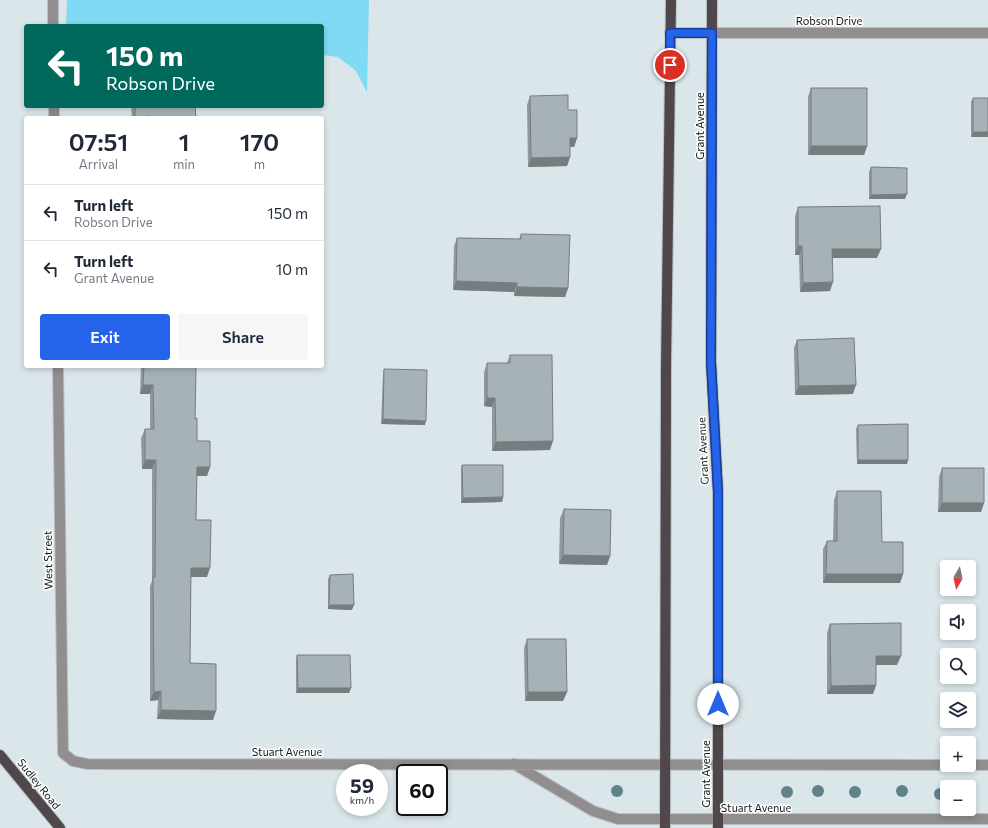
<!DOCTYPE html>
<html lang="en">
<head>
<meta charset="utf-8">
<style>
	body { margin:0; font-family:Commissioner,sans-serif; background:#f6f6f7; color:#1f2937; height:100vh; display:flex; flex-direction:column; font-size:15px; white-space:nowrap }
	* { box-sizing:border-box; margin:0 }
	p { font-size:13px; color:#747a83 }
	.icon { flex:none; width:22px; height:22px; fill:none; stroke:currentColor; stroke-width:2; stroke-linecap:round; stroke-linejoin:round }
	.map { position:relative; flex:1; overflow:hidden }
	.details { position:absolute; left:24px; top:116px; width:300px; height:252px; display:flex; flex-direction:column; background:#fff; border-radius:4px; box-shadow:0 2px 6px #0003 }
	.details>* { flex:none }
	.guide { position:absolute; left:24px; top:24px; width:300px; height:84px; border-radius:4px; box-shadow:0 2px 6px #0003; background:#00695c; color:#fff; overflow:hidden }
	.needle { width:26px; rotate:189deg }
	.tools { position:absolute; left:940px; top:560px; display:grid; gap:8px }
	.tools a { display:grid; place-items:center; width:36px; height:36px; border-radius:4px; background:#fff; box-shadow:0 2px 6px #0003; font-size:20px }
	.speed { position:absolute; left:336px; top:764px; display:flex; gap:8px; font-size:20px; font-weight:700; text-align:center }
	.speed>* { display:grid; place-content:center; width:52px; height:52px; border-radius:50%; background:#fff; box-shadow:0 2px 6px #0003; line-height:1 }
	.speed small { font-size:10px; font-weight:400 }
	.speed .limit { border:2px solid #111; border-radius:6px; background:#fff; color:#111 }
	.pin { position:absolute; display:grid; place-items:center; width:34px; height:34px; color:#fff; margin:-17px; border:2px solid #fff; border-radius:50%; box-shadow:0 1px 4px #0007 }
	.me { position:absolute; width:44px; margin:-22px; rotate:0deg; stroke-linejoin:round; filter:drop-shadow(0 0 3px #0008) }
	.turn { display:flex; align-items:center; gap:14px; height:84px; padding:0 16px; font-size:18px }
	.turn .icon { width:52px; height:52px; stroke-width:2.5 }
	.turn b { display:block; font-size:28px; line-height:34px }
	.eta { display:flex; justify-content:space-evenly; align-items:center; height:68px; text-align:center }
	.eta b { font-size:24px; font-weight:600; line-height:28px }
	.primary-button { display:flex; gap:8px; margin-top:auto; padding:8px 16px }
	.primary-button a { flex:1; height:46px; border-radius:4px; background:#2563eb; color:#fff; font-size:16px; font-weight:600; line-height:46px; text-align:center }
	.primary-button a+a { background:#f6f6f7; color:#1f2937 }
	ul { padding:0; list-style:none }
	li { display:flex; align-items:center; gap:12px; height:56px; padding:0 16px; border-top:1px solid #e0e1e3 }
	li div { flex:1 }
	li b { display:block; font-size:15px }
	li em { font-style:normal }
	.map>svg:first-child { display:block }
	.green { fill:#7fdbf4 }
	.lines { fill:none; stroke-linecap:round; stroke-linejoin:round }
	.minor-casing { stroke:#b6c1c4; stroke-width:12 }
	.primary-casing { stroke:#b6c1c4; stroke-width:12 }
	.minor { stroke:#928d8f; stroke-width:10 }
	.primary { stroke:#50474b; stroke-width:10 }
	.tree { fill:#62828a }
	.wall { fill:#8f999d }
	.shaded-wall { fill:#747d7f }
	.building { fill:#a6b2b6; stroke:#747d7f }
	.route-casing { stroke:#184099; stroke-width:10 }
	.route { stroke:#2563eb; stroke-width:7 }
	.labels { text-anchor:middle; stroke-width:3; stroke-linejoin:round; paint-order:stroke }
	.street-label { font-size:11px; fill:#131718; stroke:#fff }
</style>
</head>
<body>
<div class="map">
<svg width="988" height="828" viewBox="0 0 988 828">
	<rect width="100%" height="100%" fill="#dae6ea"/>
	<path class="green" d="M 67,0 L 369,0 L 367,92 L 356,71 L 338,57 L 322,55 L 322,26 L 66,26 Z"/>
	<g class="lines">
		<g class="minor-casing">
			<path id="minor" d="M 53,0 L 53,26
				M 670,33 L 988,33
				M 54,106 L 54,118
				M 58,366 L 63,753 L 73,761 L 87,764 L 988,765
				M 514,764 L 593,811 L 618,819 L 988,819"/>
		</g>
		<g class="primary-casing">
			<path id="primary" d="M 712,0 L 711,362 L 718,492 L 718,828
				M 0,755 L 60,828
				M 665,828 L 666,366 L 671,0"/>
		</g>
		<use href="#minor" class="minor"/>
		<use href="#primary" class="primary"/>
	</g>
	<g class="tree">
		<circle cx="617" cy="791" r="6"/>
		<circle cx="818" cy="791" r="6"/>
		<circle cx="902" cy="791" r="6"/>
		<circle cx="787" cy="792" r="6"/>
		<circle cx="855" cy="792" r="6"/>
		<circle cx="940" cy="794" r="6"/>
	</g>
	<path class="wall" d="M 811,88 L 867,146 L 864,155 L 808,155 L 808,97 Z
		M 530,96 L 568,110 L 577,138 L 574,147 L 570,147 L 570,157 L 567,166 L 528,167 L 527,105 Z
		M 973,98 L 988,98 L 971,137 L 971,102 Z
		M 131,106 L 195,106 L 196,118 L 132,118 Z
		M 871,167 L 905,199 L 869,199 L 869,172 Z
		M 798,207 L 877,258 L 833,258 L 830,291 L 800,292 L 799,255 L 795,255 L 795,216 Z
		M 521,234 L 568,288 L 565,297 L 514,296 L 514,292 L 453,290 L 454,246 L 457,238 L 519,239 Z
		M 797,340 L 853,394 L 795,395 L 794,348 Z
		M 510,355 L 550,450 L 492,451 L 492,407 L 484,406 L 484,372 L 487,363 L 507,363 Z
		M 141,366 L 196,366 L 195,419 L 197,441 L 210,467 L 207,476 L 196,476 L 196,520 L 207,577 L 191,577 L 190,663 L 213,720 L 157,719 L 158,700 L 150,701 L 150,586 L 152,581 L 152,469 L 142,469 L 141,438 L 145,429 L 150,429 L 150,394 L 140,394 Z
		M 384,369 L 425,425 L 381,424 L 383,374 Z
		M 858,425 L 907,464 L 857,464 L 856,429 Z
		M 462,465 L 503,497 L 502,502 L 461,503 L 461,469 Z
		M 942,468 L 984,503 L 981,512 L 938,512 L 939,477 Z
		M 837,491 L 882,542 L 903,574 L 900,583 L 823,583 L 823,549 L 827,541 L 833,541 L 834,500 Z
		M 564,509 L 610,556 L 607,565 L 559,564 L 560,518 Z
		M 330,575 L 352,610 L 328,609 L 328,579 Z
		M 830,624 L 897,665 L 876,665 L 876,685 L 873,694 L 827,694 L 827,633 Z
		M 527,639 L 567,692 L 563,701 L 525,701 L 524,648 Z
		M 297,655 L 351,688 L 349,693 L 296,693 L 296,660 Z"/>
	<path class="shaded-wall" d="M 149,116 L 148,118 L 135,118 L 135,117 Z
		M 973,132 L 988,132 L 988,137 L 971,137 Z
		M 570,138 L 577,138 L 574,147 L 566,147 Z
		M 811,146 L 867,146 L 864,155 L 808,155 Z
		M 570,157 L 567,166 L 528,167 L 531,158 Z
		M 907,194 L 905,199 L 869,199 L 871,195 Z
		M 798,246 L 802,246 L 799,255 L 795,255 Z
		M 832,249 L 881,249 L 877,258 L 829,258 Z
		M 456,281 L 517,283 L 514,292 L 453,290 Z
		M 833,282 L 830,291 L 800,292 L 803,283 Z
		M 517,287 L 568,288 L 565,297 L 514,296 Z
		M 143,385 L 153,385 L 150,394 L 140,394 Z
		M 856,385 L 853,394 L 795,395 L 799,386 Z
		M 487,398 L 495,398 L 492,407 L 484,406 Z
		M 383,419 L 426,421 L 425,425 L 381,424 Z
		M 553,441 L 550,450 L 492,451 L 496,442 Z
		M 145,460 L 156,460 L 152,469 L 142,469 Z
		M 858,460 L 908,460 L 907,464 L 857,464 Z
		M 197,467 L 210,467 L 207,476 L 193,476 Z
		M 503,497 L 502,502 L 461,503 L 463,498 Z
		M 942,503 L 984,503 L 981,512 L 938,512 Z
		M 563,555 L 610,556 L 607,565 L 559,564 Z
		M 191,568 L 210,568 L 207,577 L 188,577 Z
		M 826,574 L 903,574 L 900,583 L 823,583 Z
		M 329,605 L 354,605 L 352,610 L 328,609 Z
		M 876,656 L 901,656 L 897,665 L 873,665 Z
		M 876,685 L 873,694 L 827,694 L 831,686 Z
		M 298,688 L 351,688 L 349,693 L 296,693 Z
		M 161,691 L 158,700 L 150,701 L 154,692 Z
		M 528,692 L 567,692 L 563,701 L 525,701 Z
		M 161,710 L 216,711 L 213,720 L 157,719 Z"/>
	<path class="building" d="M 811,88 L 867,88 L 867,146 L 811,146 Z
		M 568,95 L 568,110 L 577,110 L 577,138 L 570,138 L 570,157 L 531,158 L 530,96 Z
		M 973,98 L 988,98 L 988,132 L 973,132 Z
		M 135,106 L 195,106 L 196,118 L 149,118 L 149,116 L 135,117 Z
		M 871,167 L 907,168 L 907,194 L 871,195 Z
		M 880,206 L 881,249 L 832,249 L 833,282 L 803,283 L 802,246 L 798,246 L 798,207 Z
		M 521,234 L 570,235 L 568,288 L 517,287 L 517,283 L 456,281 L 457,238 L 521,239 Z
		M 854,338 L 856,385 L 799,386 L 797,340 Z
		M 510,355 L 552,355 L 553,441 L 496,442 L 495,398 L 487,398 L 487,363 L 510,363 Z
		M 144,366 L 196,366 L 195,419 L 197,418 L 197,441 L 210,441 L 210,467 L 197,467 L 196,520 L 211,520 L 210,568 L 191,568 L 190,663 L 216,664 L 216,711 L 161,710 L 161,691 L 154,692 L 153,577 L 155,577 L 156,460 L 145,460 L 145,429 L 154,429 L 153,385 L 143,385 Z
		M 384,369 L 427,370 L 426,421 L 383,419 Z
		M 908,424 L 908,460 L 858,460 L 858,425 Z
		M 462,465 L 503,465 L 503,497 L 463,498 Z
		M 942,468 L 984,468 L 984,503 L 942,503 Z
		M 837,491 L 881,491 L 882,542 L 903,542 L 903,574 L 826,574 L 827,541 L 837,541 Z
		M 564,509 L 611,510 L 610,556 L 563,555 Z
		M 353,574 L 354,605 L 329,605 L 330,575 Z
		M 901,623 L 901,656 L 876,656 L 876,685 L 831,686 L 830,624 Z
		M 527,639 L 566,639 L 567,692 L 528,692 Z
		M 297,655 L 350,655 L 351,688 L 298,688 Z"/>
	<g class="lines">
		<g class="route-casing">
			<path id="route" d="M 670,65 L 670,33 L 712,33 L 711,362 L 718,492 L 718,704"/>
		</g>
		<use href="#route" class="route"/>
	</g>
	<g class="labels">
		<g class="street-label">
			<text x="829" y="25">Robson Drive</text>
			<text transform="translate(700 126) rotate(-90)" y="4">Grant Avenue</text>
			<text transform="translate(703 451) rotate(-93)" y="4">Grant Avenue</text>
			<text transform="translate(48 560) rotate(-91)" y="4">West Street</text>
			<text x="287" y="756">Stuart Avenue</text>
			<text transform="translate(706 774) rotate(-90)" y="4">Grant Avenue</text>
			<text transform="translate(39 784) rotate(51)" y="4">Sudley Road</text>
			<text x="756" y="812">Stuart Avenue</text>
		</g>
	</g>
</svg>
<div class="tools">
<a><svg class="needle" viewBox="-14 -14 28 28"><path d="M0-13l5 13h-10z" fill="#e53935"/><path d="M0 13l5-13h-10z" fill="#747a83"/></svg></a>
<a><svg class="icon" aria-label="sound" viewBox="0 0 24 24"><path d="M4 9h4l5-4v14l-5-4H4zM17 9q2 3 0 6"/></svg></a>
<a><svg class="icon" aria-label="search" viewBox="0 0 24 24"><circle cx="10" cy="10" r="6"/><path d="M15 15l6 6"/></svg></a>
<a><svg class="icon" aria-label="layers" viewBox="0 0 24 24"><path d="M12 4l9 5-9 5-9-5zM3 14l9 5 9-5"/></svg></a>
<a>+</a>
<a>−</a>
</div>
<div class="speed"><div>59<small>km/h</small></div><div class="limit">60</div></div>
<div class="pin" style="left:670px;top:65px;background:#d93025"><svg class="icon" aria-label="arrive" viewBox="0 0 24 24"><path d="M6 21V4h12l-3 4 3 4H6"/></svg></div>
<svg class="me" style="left:718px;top:704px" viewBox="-20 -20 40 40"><circle r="19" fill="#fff"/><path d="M0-13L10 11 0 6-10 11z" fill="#2563eb"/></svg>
<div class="guide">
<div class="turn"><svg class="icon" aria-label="left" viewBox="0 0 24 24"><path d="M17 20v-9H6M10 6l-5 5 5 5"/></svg><div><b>150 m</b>Robson Drive</div></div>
</div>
<section class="details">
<div class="eta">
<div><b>07:51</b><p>Arrival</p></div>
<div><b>1</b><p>min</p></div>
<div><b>170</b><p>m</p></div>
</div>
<ul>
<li><svg class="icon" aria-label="left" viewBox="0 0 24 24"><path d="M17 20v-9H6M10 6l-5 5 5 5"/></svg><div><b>Turn left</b><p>Robson Drive</p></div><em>150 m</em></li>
<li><svg class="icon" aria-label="left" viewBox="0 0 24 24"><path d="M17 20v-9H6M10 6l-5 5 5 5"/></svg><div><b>Turn left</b><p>Grant Avenue</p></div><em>10 m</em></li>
</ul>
<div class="primary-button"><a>Exit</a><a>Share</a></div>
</section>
</div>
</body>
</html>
